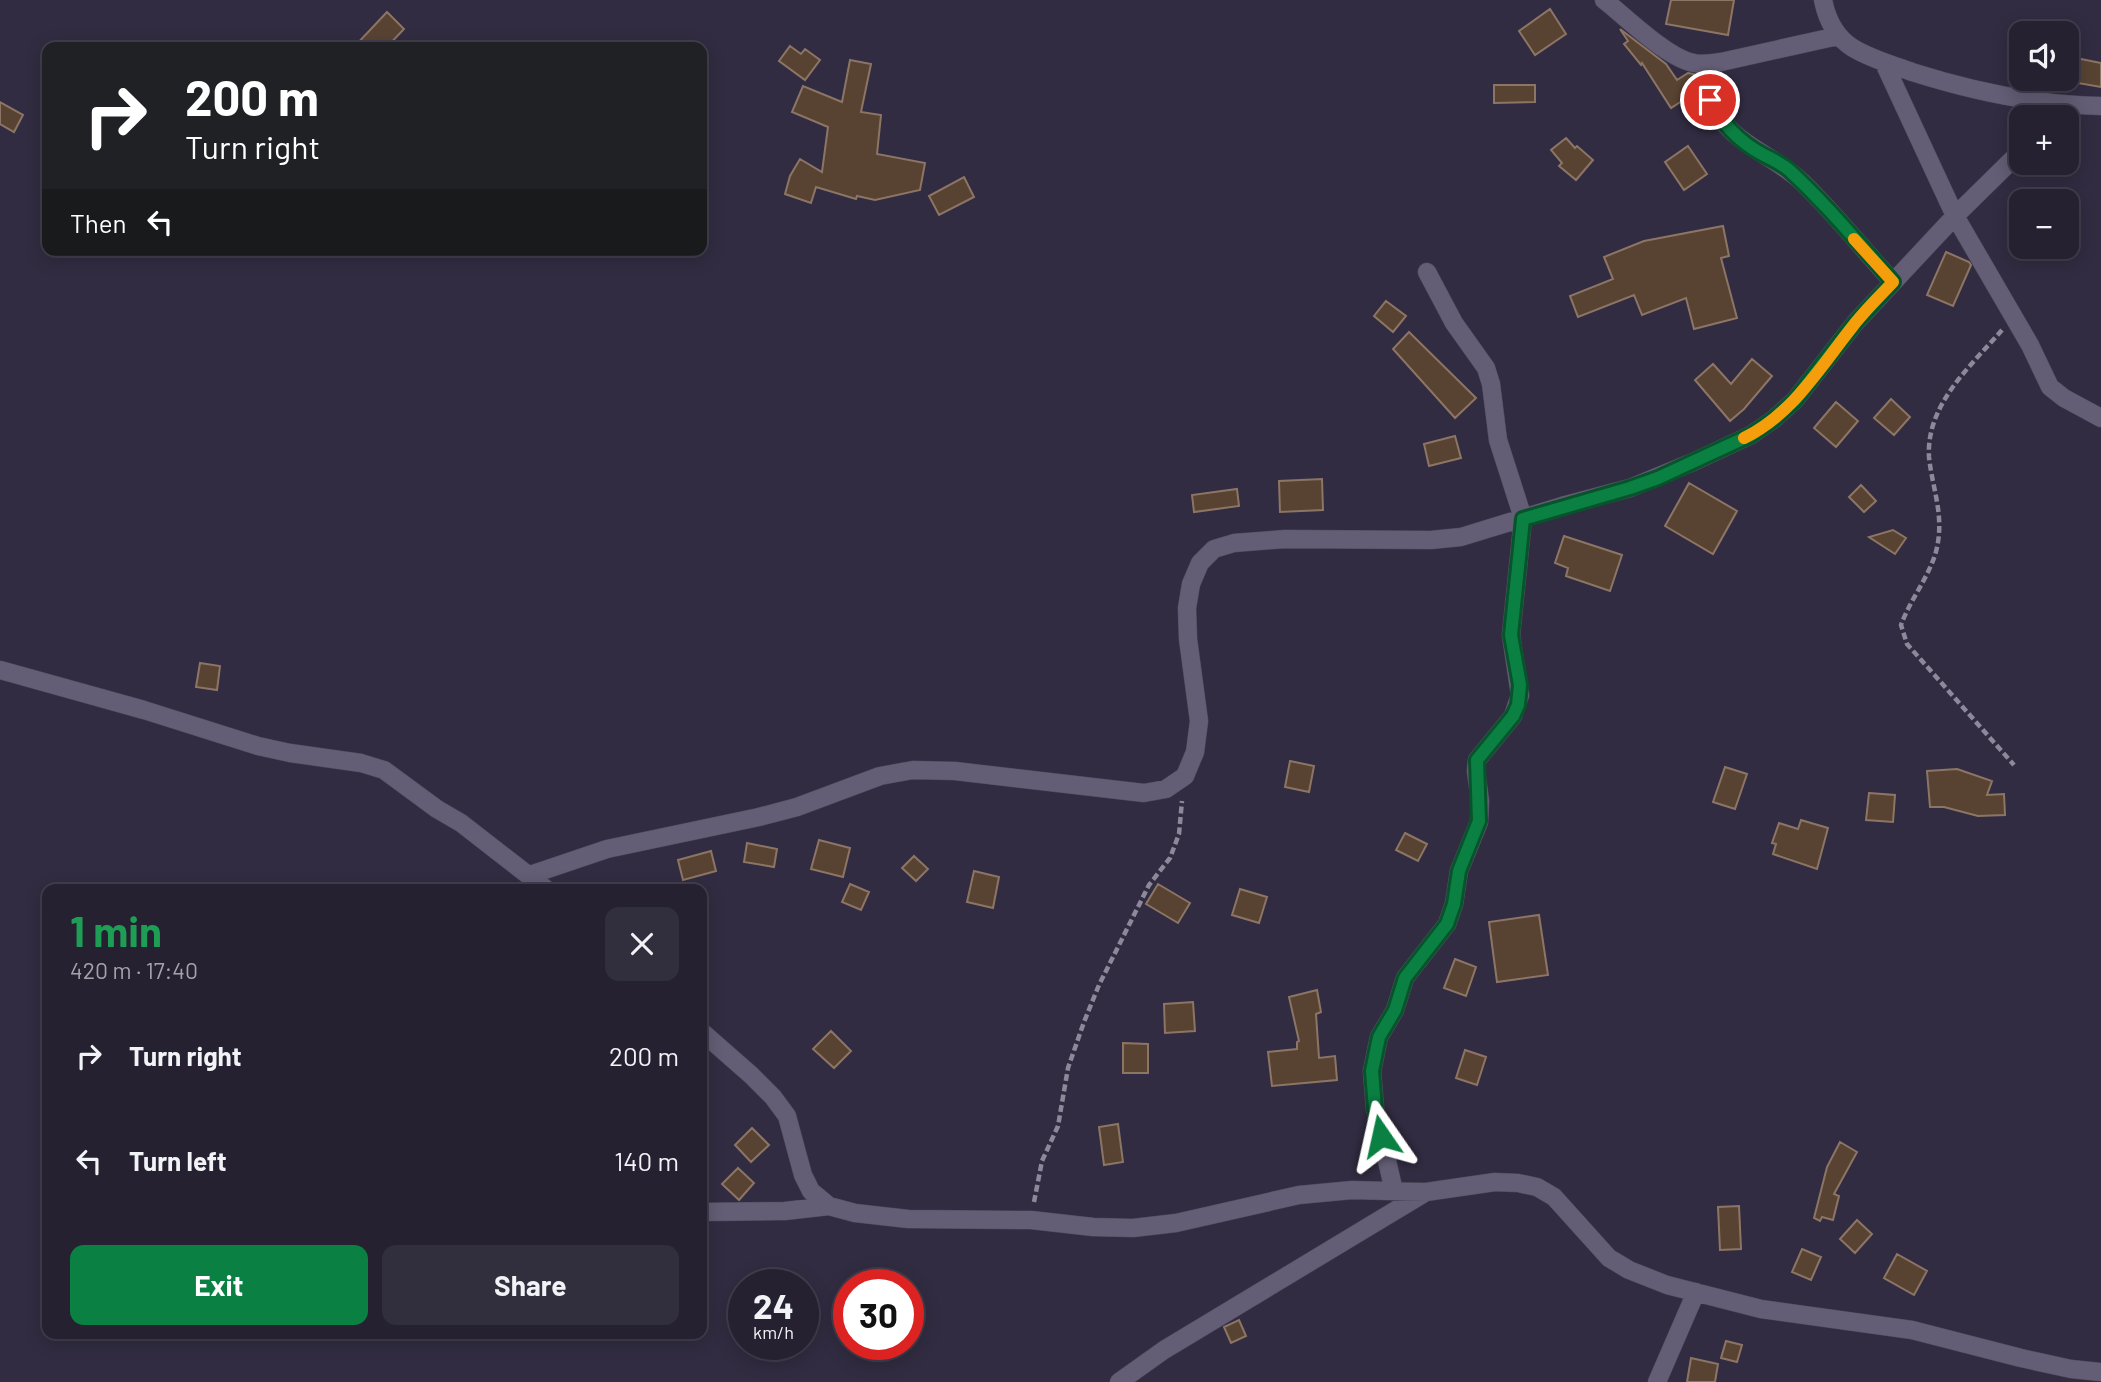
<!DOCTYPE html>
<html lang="en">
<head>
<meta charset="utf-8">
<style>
	body { margin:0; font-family:Barlow,sans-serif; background:#312e3d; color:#f1f3f6; height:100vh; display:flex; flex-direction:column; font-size:26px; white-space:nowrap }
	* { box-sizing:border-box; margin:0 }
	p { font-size:23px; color:#a3a3ab }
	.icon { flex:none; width:38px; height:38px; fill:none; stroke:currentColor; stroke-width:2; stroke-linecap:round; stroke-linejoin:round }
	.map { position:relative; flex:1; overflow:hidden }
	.side { position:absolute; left:42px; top:884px; width:665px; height:455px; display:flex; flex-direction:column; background:#252131; border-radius:14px; box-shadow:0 4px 18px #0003,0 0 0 2px #423e4d }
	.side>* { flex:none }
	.banner { position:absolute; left:42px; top:42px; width:665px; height:214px; border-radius:14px; box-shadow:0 4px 18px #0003,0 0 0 2px #423e4d; background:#202124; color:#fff; overflow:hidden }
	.fabs { position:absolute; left:2009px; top:21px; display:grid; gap:14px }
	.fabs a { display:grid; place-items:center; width:70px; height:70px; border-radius:14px; background:#252131; box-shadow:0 4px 18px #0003,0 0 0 2px #423e4d; font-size:35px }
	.speed { position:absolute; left:728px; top:1269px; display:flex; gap:14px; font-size:35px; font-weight:700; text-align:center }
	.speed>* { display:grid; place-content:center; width:91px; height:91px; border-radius:50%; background:#252131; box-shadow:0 4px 18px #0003,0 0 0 2px #423e4d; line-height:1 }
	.speed small { font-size:18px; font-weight:400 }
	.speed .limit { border:10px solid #d22; background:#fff; color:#111 }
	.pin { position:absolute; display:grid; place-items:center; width:60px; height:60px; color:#fff; margin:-30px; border:4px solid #fff; border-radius:50%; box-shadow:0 2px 7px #0007 }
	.me { position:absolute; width:77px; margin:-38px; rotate:349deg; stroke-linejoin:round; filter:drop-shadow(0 0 5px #0008) }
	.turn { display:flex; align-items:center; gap:24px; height:147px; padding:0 28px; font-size:32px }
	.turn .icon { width:91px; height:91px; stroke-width:2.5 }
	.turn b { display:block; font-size:49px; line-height:60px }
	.then { display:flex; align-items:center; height:66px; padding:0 28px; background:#0003; gap:14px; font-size:26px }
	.round { display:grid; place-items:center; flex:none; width:74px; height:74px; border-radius:14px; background:#312e3d }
	.headline { display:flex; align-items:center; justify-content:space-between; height:119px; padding:0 28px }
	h1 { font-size:42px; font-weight:700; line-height:52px; color:#1e9e55 }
	.primary-button { display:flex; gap:14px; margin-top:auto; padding:14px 28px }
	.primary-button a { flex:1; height:80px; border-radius:14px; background:#0b8043; color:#fff; font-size:28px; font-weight:700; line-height:80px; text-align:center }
	.primary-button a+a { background:#312e3d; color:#f1f3f6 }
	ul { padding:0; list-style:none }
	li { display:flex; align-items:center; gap:21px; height:105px; padding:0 28px }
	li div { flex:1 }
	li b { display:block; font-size:26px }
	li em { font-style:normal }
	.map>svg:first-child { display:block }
	.building { fill:#584333; stroke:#8c7565; stroke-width:2 }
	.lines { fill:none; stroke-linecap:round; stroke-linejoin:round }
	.minor-casing { stroke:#4d495a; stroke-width:19 }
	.path { stroke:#8d899b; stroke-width:4.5; stroke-dasharray:7 3.5; stroke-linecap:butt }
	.minor { stroke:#635d75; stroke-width:18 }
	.route-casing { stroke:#07532c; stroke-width:18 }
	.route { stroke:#0b8043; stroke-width:12 }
	.slow { stroke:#f59e0b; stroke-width:12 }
</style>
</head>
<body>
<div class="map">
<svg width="2101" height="1382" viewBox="0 0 2101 1382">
	<rect width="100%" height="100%" fill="#312c41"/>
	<path class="building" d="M 1671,0 L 1734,0 L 1728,35 L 1666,24 Z
		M 1550,9 L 1566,34 L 1535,55 L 1519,31 Z
		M 387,12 L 404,29 L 387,47 L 354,47 Z
		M 1620,29 L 1666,64 L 1677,80 L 1688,73 L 1694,74 L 1697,91 L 1671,108 L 1642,63 L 1641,65 L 1624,44 L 1628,41 Z
		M 790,46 L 801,54 L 805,49 L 820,60 L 805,80 L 779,61 Z
		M 2076,58 L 2101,63 L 2101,87 L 2072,82 Z
		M 850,60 L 871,64 L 861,112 L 881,115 L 877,154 L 925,163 L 920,190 L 875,200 L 857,196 L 856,199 L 816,187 L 811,203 L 785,194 L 790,176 L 800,159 L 822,172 L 828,127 L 792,112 L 803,86 L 842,102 Z
		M 1494,85 L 1535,85 L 1535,102 L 1494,103 Z
		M 0,102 L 23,115 L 14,132 L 0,124 Z
		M 1566,138 L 1575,148 L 1577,146 L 1593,160 L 1576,180 L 1559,166 L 1562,163 L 1551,150 Z
		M 1688,146 L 1707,174 L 1684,190 L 1665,162 Z
		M 964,177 L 974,197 L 939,215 L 929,196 Z
		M 1723,226 L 1729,256 L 1721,258 L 1737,318 L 1694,329 L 1686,298 L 1642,315 L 1634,295 L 1578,317 L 1570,296 L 1613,279 L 1604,257 L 1644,241 Z
		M 1946,252 L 1969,262 L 1971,265 L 1953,306 L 1927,295 Z
		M 1386,301 L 1406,316 L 1393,332 L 1374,316 Z
		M 1409,332 L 1476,398 L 1455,418 L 1393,349 Z
		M 1752,359 L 1772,376 L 1744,409 L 1730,421 L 1695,380 L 1713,364 L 1731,384 Z
		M 1891,399 L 1910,417 L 1894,435 L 1874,418 Z
		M 1836,402 L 1858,421 L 1836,447 L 1814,428 Z
		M 1455,436 L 1461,458 L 1429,466 L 1424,444 Z
		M 1322,479 L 1323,510 L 1280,512 L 1279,481 Z
		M 1689,483 L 1737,511 L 1713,554 L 1665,526 Z
		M 1861,485 L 1876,501 L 1864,512 L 1849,497 Z
		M 1237,489 L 1239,506 L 1194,512 L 1192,495 Z
		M 1893,530 L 1906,538 L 1895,554 L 1869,537 Z
		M 1564,536 L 1622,555 L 1610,591 L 1566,576 L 1568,568 L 1555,563 Z
		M 200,663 L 220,666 L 217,690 L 196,687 Z
		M 1290,761 L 1314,766 L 1309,792 L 1285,787 Z
		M 1725,767 L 1747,774 L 1735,809 L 1713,802 Z
		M 1957,769 L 1992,781 L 1987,795 L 2004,794 L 2005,815 L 1978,816 L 1944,807 L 1930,807 L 1927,771 Z
		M 1869,793 L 1895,795 L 1893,822 L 1866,820 Z
		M 1801,820 L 1828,828 L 1817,869 L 1773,854 L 1776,844 L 1772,843 L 1779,823 L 1798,829 Z
		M 1405,833 L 1427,844 L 1418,861 L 1396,850 Z
		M 819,840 L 850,848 L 843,877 L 811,869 Z
		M 747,843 L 777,849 L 774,867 L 744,862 Z
		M 711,851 L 716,871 L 683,880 L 678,860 Z
		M 914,856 L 928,869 L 916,881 L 902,868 Z
		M 974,871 L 999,877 L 993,908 L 967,902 Z
		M 850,884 L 869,892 L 861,910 L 842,902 Z
		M 1158,884 L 1190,903 L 1178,923 L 1146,904 Z
		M 1240,889 L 1267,897 L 1259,923 L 1232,915 Z
		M 1539,915 L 1548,975 L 1497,982 L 1489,922 Z
		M 1455,959 L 1476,967 L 1466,996 L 1444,988 Z
		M 1317,990 L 1321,1012 L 1316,1014 L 1319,1058 L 1335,1056 L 1337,1080 L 1272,1086 L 1268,1052 L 1297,1049 L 1297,1042 L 1299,1041 L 1289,997 Z
		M 1193,1002 L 1195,1031 L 1165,1033 L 1164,1004 Z
		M 831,1031 L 851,1051 L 834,1068 L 813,1049 Z
		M 1123,1043 L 1148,1044 L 1148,1073 L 1123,1073 Z
		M 1465,1050 L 1486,1057 L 1477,1085 L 1456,1078 Z
		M 1118,1124 L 1123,1162 L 1104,1165 L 1099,1127 Z
		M 752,1128 L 769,1145 L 751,1162 L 735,1145 Z
		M 1840,1142 L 1857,1152 L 1834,1194 L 1839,1196 L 1833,1220 L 1822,1217 L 1820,1221 L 1814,1218 L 1827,1167 Z
		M 738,1168 L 754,1183 L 739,1200 L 722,1184 Z
		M 1739,1206 L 1741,1249 L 1720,1250 L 1718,1207 Z
		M 1857,1220 L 1872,1234 L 1855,1253 L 1840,1239 Z
		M 1802,1249 L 1821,1257 L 1811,1280 L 1792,1272 Z
		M 1897,1254 L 1927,1271 L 1914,1295 L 1884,1278 Z
		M 1239,1320 L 1246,1336 L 1231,1343 L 1224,1327 Z
		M 1726,1341 L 1742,1345 L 1737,1362 L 1721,1358 Z
		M 1691,1358 L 1718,1364 L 1715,1382 L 1687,1382 Z"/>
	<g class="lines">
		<g class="minor-casing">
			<path id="minor" d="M 1604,0 C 1626,17 1668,59 1694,63 C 1703,65 1712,63 1721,62 L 1838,36
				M 1823,0 C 1827,20 1835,37 1853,48 C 1871,59 1893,65 1912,72 C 1972,91 2038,105 2101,106
				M 1884,63 L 1955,216 L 2030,345 L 2050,387 L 2064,398 L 2101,418
				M 1703,64 C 1706,76 1707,90 1711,101 C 1727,143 1772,153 1802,182 C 1834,213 1863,249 1893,282
				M 0,670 L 144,710 L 258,746 L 290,753 L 361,763 L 384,770 L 437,809 L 461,823 L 546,889
				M 530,875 L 607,849 L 759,817 L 797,807 L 880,776 L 913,770 L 955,771 L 1144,793 L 1166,789 L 1185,776 L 1195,752 L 1199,721 L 1188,639 L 1187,608 L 1191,584 L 1200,563 L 1214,549 L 1234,543 L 1285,539 L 1431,540 L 1461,537 L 1562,506 L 1630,488 L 1693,462 L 1751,435 L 1774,419 L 1795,400 L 1855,323 L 1955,216 L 2021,151
				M 702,1032 L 751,1075 L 773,1097 L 787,1116 L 803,1175 L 811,1191 L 829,1206 L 855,1213 L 908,1219 L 1031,1220 L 1093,1227 L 1133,1228 L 1176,1223 L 1299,1195 L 1352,1190 L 1426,1192 L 1495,1182 L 1518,1183 L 1537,1187 L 1554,1197 L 1609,1258 L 1629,1270 L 1667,1285 L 1761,1309 L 1912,1330 L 2021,1358 L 2071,1369 L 2101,1372
				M 1394,1191 L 1375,1109 L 1372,1071 L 1379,1037 L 1395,1010 L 1405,978 L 1447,924 L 1454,904 L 1459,871 L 1479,822 L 1480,801 L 1476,771 L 1477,760 L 1513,716 L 1520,695 L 1511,635 L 1523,518 L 1498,440 L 1491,384 L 1486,368 L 1454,323 L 1427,272
				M 702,1212 L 785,1211 L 829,1206
				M 1119,1382 L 1164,1350 L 1426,1192
				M 1657,1382 L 1696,1292"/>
		</g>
		<path class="path" d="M 2002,330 C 1971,366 1926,404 1929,457 C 1932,486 1943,512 1938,542 C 1934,571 1911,597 1901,625 L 1907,644 L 2014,765
			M 1034,1202 L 1042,1161 L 1058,1126 L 1068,1068 L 1084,1022 L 1099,985 L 1149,885 L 1170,858 L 1179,834 L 1182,801"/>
		<use href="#minor" class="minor"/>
	</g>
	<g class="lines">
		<g class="route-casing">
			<path id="route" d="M 1381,1136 L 1375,1109 L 1372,1071 L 1379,1037 L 1395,1010 L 1405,978 L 1447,924 L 1454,904 L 1459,871 L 1479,821 L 1477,760 L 1513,716 L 1518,705 L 1520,685 L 1511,635 L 1523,519 L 1630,488 L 1658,478 L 1751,435 L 1774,419 L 1795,400 L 1855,323 L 1893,282 C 1859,244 1827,205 1789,170 C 1781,163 1771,159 1762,154 C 1738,141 1722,124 1710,100"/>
		</g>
		<use href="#route" class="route"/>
		<path class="slow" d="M 1744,438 C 1792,415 1821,366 1853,326 C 1865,310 1880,296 1893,282 L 1854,239"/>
	</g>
</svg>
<div class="fabs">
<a><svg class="icon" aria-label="sound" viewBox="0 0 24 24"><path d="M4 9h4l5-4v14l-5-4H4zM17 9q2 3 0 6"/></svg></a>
<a>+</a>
<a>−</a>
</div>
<div class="speed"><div>24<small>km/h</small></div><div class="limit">30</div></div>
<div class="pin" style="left:1710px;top:100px;background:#d93025"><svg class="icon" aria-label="arrive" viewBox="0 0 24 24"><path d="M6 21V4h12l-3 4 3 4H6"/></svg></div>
<svg class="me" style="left:1381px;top:1136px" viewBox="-20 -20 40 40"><path d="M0-17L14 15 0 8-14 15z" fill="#0b8043" stroke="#fff" stroke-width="4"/></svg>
<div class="banner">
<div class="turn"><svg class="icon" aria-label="right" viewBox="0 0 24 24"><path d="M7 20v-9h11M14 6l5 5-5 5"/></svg><div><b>200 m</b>Turn right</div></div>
<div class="then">Then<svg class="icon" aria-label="left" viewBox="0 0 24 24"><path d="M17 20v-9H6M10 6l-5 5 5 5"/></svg></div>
</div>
<section class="side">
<div class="headline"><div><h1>1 min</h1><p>420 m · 17:40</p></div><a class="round"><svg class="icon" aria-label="close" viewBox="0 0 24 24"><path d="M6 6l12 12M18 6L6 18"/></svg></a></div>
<ul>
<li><svg class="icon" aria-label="right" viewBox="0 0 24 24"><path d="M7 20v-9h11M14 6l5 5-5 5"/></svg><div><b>Turn right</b></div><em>200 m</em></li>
<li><svg class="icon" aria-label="left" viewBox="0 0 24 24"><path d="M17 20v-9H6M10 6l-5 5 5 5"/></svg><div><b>Turn left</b></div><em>140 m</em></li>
</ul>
<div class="primary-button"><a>Exit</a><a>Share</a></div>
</section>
</div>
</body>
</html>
